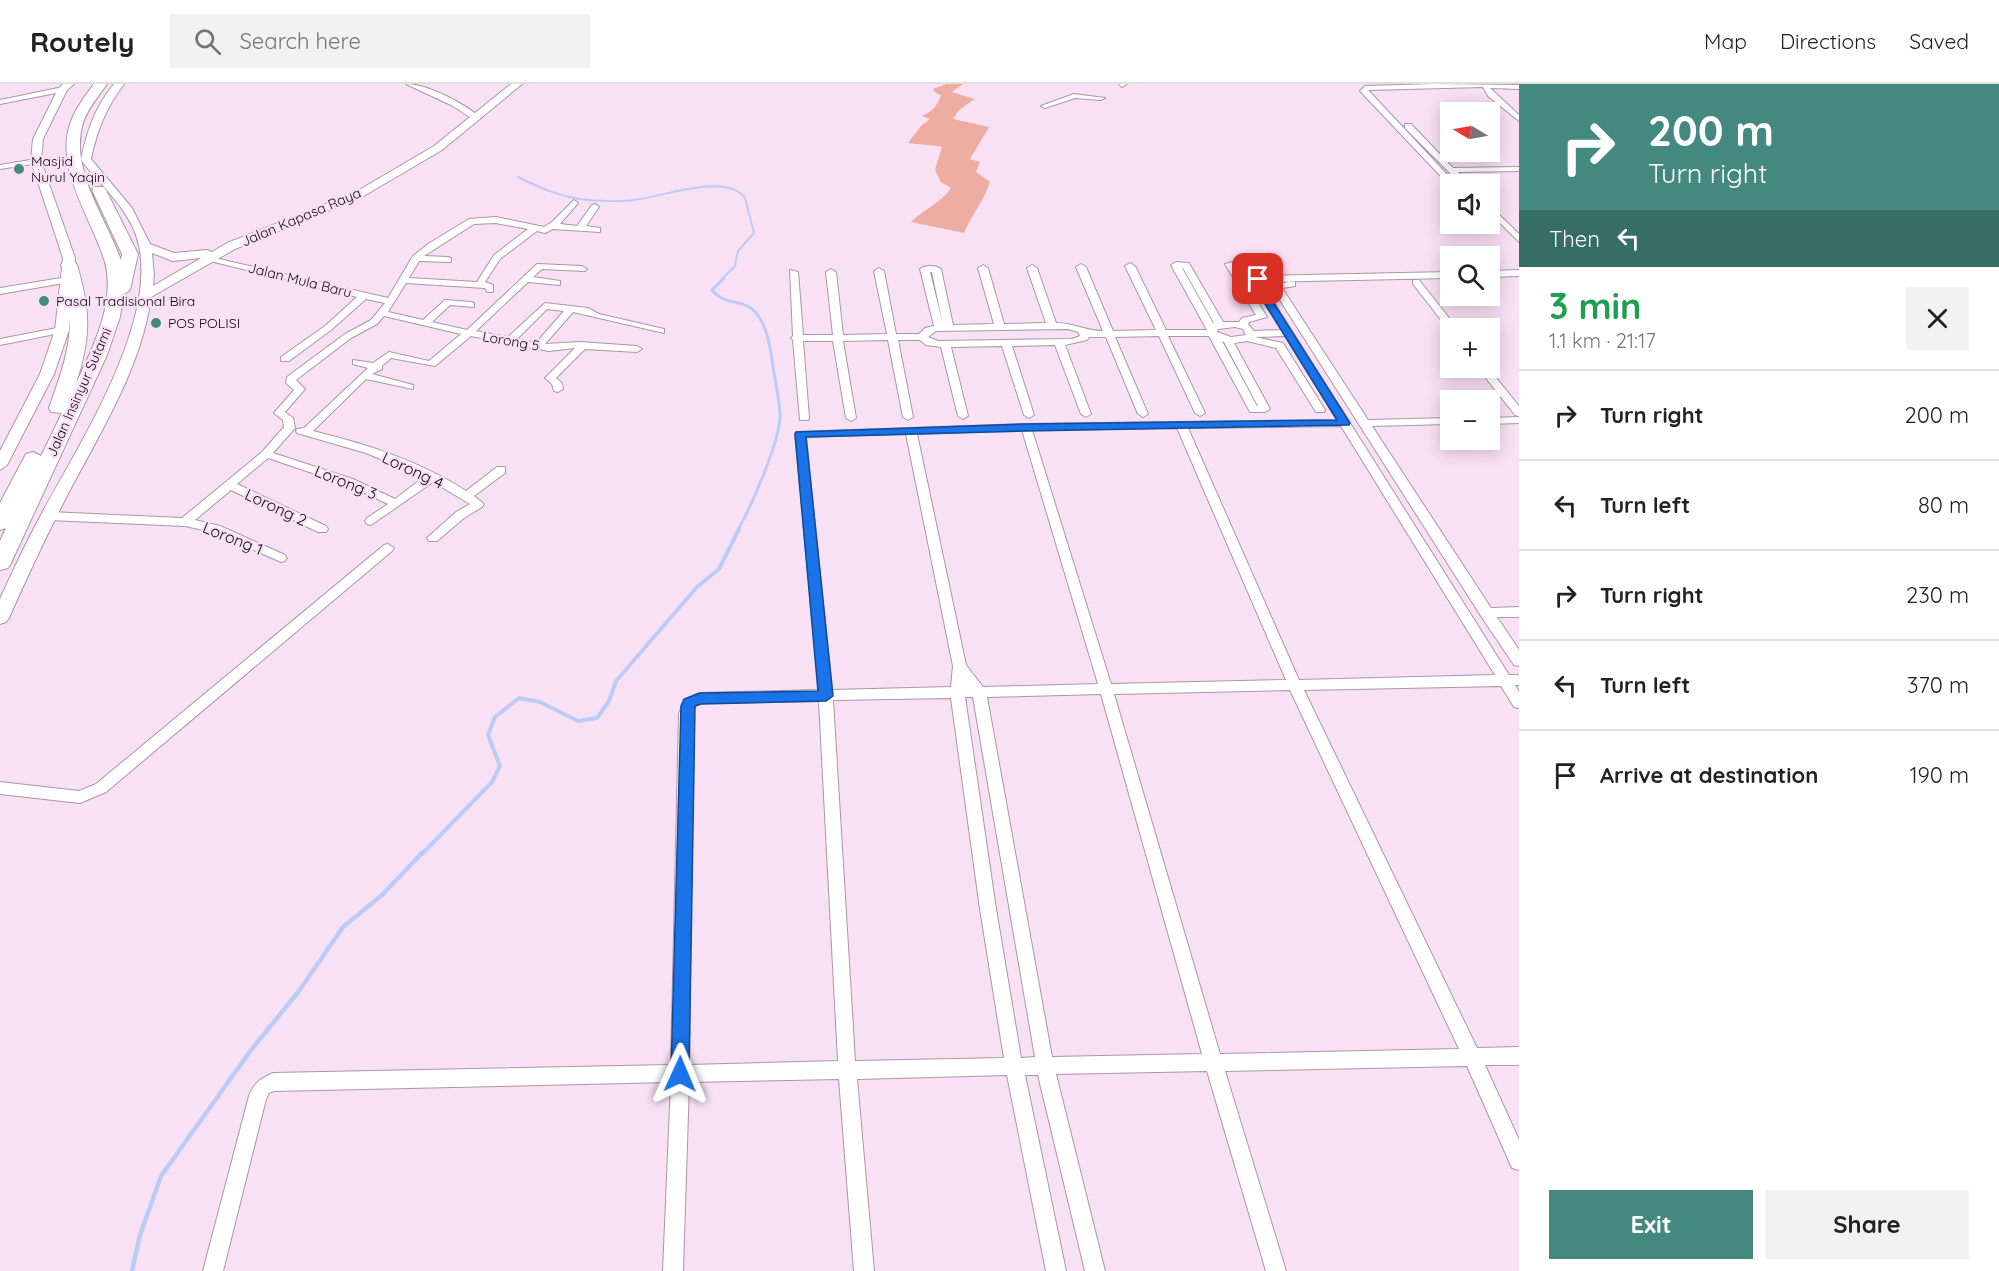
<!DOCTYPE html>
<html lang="en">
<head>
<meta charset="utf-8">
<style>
	body { margin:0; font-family:Quicksand,sans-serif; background:#f2f2f2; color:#222; height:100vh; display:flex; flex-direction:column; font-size:22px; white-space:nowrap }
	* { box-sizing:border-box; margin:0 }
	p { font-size:20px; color:#767676 }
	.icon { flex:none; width:33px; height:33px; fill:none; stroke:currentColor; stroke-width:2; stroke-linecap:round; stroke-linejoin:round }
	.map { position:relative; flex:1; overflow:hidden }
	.drawer { display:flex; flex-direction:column; background:#fff; width:480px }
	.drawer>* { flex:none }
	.banner { background:#44897f; color:#fff; overflow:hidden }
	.needle { width:39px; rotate:280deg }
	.fabs { position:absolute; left:1440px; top:18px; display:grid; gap:12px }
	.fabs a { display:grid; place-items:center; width:60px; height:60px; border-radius:0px; background:#fff; box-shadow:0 3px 15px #0003; font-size:30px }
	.pin { position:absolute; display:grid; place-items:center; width:51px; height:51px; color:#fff; margin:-26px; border-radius:12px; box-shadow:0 3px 9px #0006 }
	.me { position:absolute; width:66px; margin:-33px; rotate:1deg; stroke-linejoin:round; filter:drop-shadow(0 0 4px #0008) }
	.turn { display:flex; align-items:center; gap:21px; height:126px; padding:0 30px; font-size:27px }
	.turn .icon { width:78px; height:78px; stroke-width:2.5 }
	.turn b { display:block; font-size:42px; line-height:51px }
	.then { display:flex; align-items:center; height:57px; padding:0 30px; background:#0003; gap:12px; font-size:22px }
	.round { display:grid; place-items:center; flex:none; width:63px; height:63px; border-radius:0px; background:#f2f2f2 }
	.headline { display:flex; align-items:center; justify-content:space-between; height:102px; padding:0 30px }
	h1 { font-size:36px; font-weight:700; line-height:45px; color:#1e9e55 }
	.primary-button { display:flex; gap:12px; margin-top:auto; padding:12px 30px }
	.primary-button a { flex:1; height:69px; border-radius:0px; background:#44897f; color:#fff; font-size:24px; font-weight:700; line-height:69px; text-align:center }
	.primary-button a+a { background:#f2f2f2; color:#222 }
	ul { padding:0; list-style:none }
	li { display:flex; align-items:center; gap:18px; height:90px; padding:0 30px; border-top:2px solid #e0e0e0 }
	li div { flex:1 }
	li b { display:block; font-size:22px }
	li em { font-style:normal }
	header { display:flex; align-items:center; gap:36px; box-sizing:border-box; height:84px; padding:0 30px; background:#fff; border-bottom:2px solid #e0e0e0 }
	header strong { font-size:28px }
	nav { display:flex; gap:33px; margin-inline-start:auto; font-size:21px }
	.search { width:420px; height:54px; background:#f2f2f2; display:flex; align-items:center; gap:15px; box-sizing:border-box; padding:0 21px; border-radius:0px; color:#767676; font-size:22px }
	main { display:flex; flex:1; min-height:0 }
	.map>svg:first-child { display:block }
	.green { fill:#eeada1 }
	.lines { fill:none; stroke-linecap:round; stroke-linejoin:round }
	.stream-far3 { stroke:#bdcbf9; stroke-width:2 }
	.stream-far2 { stroke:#bdcbf9; stroke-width:3 }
	.stream-far1 { stroke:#bdcbf9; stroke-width:4 }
	.stream { stroke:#bdcbf9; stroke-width:4.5 }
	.street-casing { stroke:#ac95a9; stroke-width:2 }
	.secondary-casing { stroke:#ac95a9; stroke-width:2 }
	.highway-casing { stroke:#ac95a9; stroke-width:2 }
	.street { fill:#fff; fill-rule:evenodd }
	.secondary { fill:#fff; fill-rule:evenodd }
	.highway { fill:#fff; fill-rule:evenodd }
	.route { fill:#1a73e8; stroke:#114b97; stroke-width:1.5 }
	.poi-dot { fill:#44897f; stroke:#f9e1f5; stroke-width:2 }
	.labels { text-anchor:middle; stroke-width:5; stroke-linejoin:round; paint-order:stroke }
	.far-poi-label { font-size:14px; fill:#10090f; stroke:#f9e1f5; text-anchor:start }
	.far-street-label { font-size:14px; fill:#10090f; stroke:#f9e1f5 }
	.street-label { font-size:16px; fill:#10090f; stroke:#f9e1f5 }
</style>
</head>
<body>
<header>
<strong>Routely</strong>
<div class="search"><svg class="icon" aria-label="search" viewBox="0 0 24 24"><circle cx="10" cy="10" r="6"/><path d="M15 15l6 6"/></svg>Search here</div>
<nav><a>Map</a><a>Directions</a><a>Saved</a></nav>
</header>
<main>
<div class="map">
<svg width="1519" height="1187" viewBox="0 0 1519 1187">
	<rect width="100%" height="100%" fill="#f9e1f5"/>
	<path class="green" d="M 946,0 L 963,0 L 952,8 L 975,15 L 959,26 L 953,35 L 989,43 L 970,75 L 980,78 L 976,88 L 990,98 C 984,117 972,130 964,149 L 911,138 C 924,125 941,119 951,104 L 941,98 L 935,86 L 942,63 C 930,60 919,61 908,59 L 921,42 L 930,35 L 922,32 C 932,28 938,21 941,11 L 936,9 L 933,5 Z"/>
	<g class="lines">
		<path class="stream-far3" d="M 518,93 C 540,104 563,114 588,116 C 603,117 619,118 634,116 C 661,113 726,88 745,114 L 754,149 L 738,167 L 735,182 L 722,195"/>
		<path class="stream-far2" d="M 724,194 L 712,206 C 724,221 740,215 752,225 C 766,237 769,258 772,275 C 774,293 779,312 780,330 C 781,356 751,422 738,446"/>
		<path class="stream-far1" d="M 422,770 L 492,698 L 500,682 L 488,651 L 495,633 L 519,614 L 540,618 L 578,637 L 597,634 L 609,617 L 616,597 L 697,503 L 719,485 L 739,445"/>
		<path class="stream" d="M 132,1187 L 140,1151 L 161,1092 L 251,966 L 299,907 L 343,843 L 382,811 L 423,768"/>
		<g class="street-casing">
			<path id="street" d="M 406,0 C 428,0 465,20 481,34 L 474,36 L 453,22 Z
				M 1119,0 L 1127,0 L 1122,3 Z
				M 1435,0 L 1519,1 L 1519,5 L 1490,4 L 1519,31 L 1519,37 L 1488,12 L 1483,3 L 1368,6 L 1456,100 L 1450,102 L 1360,7 L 1365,2 Z
				M 63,3 L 67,5 L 66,7 L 0,20 L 0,16 Z
				M 1074,10 L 1105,14 L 1101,16 L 1075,14 L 1045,24 L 1041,22 Z
				M 1405,40 L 1411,40 L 1453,84 L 1519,83 L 1519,87 L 1458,88 L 1469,100 L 1461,100 L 1405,44 Z
				M 36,75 L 39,75 L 39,79 L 0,85 L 0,81 Z
				M 574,116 L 578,119 L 560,140 L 577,142 L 592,121 L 595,120 L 599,123 L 586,142 L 600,144 L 600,148 L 553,145 L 545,149 L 537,147 L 500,175 L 485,198 L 493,201 L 493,208 L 487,208 L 485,204 L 406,199 L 388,228 L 423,236 L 445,216 L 471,218 L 474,219 L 474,223 L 450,221 L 432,238 L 467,246 L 537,180 L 582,182 L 587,185 L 585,187 L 542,185 L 533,193 L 560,197 L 560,201 L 528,198 L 476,247 L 508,253 L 545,219 L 588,224 L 599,230 L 664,245 L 664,249 L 573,228 L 545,260 L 580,258 L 637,262 L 642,265 L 637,268 L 585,265 L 556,294 L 562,299 L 563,305 L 558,308 L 554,307 L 552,300 L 545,294 L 575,264 L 549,267 L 471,252 L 435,282 L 391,274 L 382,282 L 382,285 L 372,290 L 413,301 L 413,305 L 366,295 L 313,347 C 366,360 420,377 466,407 L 497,383 L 505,383 L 505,389 L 474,412 L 484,420 L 482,423 L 464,434 L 437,457 L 429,457 L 427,454 L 456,428 L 470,420 L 433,398 L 371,441 L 367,440 L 365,437 L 367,434 L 388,420 L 345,400 L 268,374 L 237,400 L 326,442 L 328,445 L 326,448 L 318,448 L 231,406 L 195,436 L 220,442 L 285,471 L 287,474 L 285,477 L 281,478 L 213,448 L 185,442 L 49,436 L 43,432 L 49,428 L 182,434 L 262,368 L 284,343 L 283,336 L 274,329 L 294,306 L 286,299 L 287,293 L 345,250 L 371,236 L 385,219 L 366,215 L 331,246 L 289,277 L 281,277 L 281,273 L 325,242 L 357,213 L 206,176 L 206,172 L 388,214 L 413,172 L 428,160 L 469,135 L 496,133 L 544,143 L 553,137 ZM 496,139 L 528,145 L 494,171 L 477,198 L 409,194 L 419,177 L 451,178 L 451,174 L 448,173 L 424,172 L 474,140 ZM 547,225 L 564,227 L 536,259 L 517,255 ZM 384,232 L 461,250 L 429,277 L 389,268 L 373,279 L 353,276 L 353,280 L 368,284 L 304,344 L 297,345 L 296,347 L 297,349 L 366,369 L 424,393 L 395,415 L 353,395 L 273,369 L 295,344 L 293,334 L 285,328 L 305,305 L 296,296 L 351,254 L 377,240 Z
				M 1490,122 L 1519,150 L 1519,158 L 1490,129 Z
				M 1176,178 L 1189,179 L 1223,238 L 1239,238 L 1242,234 L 1256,231 L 1225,180 L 1233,178 L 1267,233 L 1249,238 L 1248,240 L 1254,247 L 1282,246 L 1251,197 L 1257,192 L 1450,188 L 1450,194 L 1261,198 L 1509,591 L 1519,591 L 1519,601 L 1515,601 L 1519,608 L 1519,624 L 1514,623 L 1501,602 L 1304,606 L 1477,964 L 1519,963 L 1519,981 L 1485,981 L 1519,1056 L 1519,1086 L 1512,1084 L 1467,982 L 1225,987 L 1286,1187 L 1266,1187 L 1207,987 L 1056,990 L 1105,1187 L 1085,1187 L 1038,991 L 1025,991 L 1066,1187 L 1046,1187 L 1007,991 L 857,995 L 874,1187 L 854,1187 L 839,995 L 689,998 L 683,1187 L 663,1187 L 671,998 L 274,1007 L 269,1009 L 266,1015 L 223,1187 L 203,1187 L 249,1012 C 254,999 260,995 273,989 L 671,981 L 679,630 C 683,617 687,613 700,609 L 819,606 L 795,350 L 796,348 L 1026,340 L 1337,336 L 1285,252 L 1255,253 L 1283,259 L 1325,326 L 1324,328 L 1316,328 L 1276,264 L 1247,257 L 1234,259 L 1270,325 L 1265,328 L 1250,328 L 1209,252 L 1168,252 L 1205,329 L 1200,332 L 1195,329 L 1159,252 L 1115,253 L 1148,330 L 1143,333 L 1138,330 L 1106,253 L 1089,253 L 1087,256 L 1065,261 L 1091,330 L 1086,333 L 1081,330 L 1055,261 L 1012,262 L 1034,331 L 1029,334 L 1024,331 L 1002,262 L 951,263 L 968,332 L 963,335 L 958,332 L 941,263 L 926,261 L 920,256 L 898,256 L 913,333 L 908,336 L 903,333 L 888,256 L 843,257 L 856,334 L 851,337 L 846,334 L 833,257 L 803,257 L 809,334 L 808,336 L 800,336 L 793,256 L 791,254 L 793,252 L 790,186 L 798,188 L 803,251 L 833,251 L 826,188 L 831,185 L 836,188 L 843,251 L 887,250 L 874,187 L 879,184 L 884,187 L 896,250 L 919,250 L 925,244 L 934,242 L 920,185 C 925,181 936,181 941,185 L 953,241 L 994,240 L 978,184 L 983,181 L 988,184 L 1004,240 L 1046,239 L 1027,184 L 1032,181 L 1037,184 L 1056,239 C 1073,239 1086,247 1103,247 L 1076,183 L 1081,180 L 1086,183 L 1113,247 L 1156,246 L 1125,182 L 1130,179 L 1135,182 L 1166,246 L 1207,246 L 1171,181 ZM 1182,184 L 1183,184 L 1214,239 L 1213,239 ZM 930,188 L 932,188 L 943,241 ZM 1235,243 L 1243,245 L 1246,251 L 1231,253 L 1217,248 L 1218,245 ZM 1068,245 L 1078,248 L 1080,252 L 1072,255 L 938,257 L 928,253 L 936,247 ZM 1222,257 L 1224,258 L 1258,322 L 1257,322 ZM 1341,342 L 1495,591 L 1299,596 L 1188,344 ZM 1177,344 L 1286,596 L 1111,600 L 1032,346 ZM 1022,346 L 1098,600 L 983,603 L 966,581 L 917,350 ZM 906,350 L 953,582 L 951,603 L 832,606 L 806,353 ZM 1290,606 L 1459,965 L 1220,970 L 1114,610 ZM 1101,610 L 1202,970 L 1052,973 L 987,613 ZM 965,613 L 973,613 L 1035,973 L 1021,974 L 996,825 ZM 951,614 L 980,825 L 1004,974 L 855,977 L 833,616 ZM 819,617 L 838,977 L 689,981 L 693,630 L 695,622 L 702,619 Z
				M 1519,186 L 1519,192 L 1490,193 L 1490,187 Z
				M 67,193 L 72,196 L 70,198 L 0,210 L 0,204 Z
				M 1413,196 L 1419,196 L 1457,244 L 1449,246 L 1413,200 Z
				M 1292,197 L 1295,198 L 1295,202 L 1282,204 L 1368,336 L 1450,334 L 1450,340 L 1372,342 L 1491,524 L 1519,523 L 1519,533 L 1497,533 L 1519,566 L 1519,582 L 1514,581 L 1481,532 L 1271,202 Z
				M 62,243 L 67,246 L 65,248 L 0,261 L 0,255 Z
				M 1478,284 L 1488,284 L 1519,322 L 1519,332 L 1515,331 Z
				M 1519,333 L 1519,339 L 1490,340 L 1490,334 Z
				M 388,460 L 394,464 L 392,467 L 106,708 L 80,719 L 0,710 L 0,698 L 79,707 L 96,700 L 384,461 Z"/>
		</g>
		<g class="secondary-casing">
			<path id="secondary" d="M 63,0 L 74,0 L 67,6 L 43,55 L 41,77 L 75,174 L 69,246 L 54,290 L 7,381 L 0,386 L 0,367 L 40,290 L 55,246 L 63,174 L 31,77 L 33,55 L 58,5 Z
				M 114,0 L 124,0 C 106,24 97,46 91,75 L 132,124 L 150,160 L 174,169 L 207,166 L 212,168 L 227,159 L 354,109 L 434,62 L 511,0 L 522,0 L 442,66 L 362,113 L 235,165 L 151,213 C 142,281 102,346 70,406 C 48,448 28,491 9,534 L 6,538 L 0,540 L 0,515 C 13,486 27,457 42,429 C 79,361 156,241 139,162 C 132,127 102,103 81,76 C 87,47 95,23 114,0 ZM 152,169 L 173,177 L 201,174 L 153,202 L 154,191 Z"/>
		</g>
		<g class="highway-casing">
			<path id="highway" d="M 94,0 L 107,0 C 98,13 88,24 83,39 C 69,85 106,134 121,176 L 122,170 L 92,106 L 94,103 L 104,103 L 106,106 L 138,170 L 130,206 L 123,211 L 120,233 L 107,271 L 11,479 L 8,484 L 0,486 L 0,457 L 6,444 L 0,446 L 0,419 L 26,370 L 33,368 L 41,372 L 62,329 L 51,328 L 49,324 C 69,268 78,240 61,181 L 63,178 L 75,178 L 77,181 C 91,227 91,256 75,302 C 92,266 116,219 105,178 C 92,135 55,86 70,40 C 75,25 85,12 94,0 Z"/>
		</g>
		<use href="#street" class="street"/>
		<use href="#secondary" class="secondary"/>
		<use href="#highway" class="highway"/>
	</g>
	<path class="route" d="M 1255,193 L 1263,195 L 1261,199 L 1350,339 L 1349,341 L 1026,347 L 806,353 L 833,612 L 826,617 L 701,620 L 695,622 L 689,990 L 687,997 L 680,999 L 674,997 L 671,990 L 681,622 L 684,615 L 700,609 L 818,607 L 795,350 L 796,348 L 1026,340 L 1337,336 L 1252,199 Z"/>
	<g class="poi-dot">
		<circle cx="19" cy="85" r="6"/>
		<circle cx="44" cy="217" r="6"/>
		<circle cx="156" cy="239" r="6"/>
	</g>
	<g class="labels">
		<g class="far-poi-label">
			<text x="31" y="82">Masjid<tspan x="31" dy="16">Nurul Yaqin</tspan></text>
			<text x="56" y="222">Pasal Tradisional Bira</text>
			<text x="168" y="244">POS POLISI</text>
		</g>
		<g class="far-street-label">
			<text transform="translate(301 133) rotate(-23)" y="5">Jalan Kapasa Raya</text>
			<text transform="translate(300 196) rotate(14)" y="5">Jalan Mula Baru</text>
			<text transform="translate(511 257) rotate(10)" y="5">Lorong 5</text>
			<text transform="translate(79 308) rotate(-66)" y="5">Jalan Insinyur Sutami</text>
		</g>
		<g class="street-label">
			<text transform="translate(413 386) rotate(25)" y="6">Lorong 4</text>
			<text transform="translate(346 398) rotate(22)" y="6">Lorong 3</text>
			<text transform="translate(276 423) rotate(25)" y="6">Lorong 2</text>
			<text transform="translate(233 454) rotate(22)" y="6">Lorong 1</text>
		</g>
	</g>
</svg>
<div class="fabs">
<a><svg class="needle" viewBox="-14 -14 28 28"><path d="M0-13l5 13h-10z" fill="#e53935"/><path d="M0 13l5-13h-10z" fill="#767676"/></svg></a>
<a><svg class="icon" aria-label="sound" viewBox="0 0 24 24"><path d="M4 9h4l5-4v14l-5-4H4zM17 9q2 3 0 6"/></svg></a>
<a><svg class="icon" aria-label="search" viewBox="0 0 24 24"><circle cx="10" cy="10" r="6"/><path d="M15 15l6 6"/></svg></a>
<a>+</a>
<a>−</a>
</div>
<div class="pin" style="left:1258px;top:195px;background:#d93025"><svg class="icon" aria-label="arrive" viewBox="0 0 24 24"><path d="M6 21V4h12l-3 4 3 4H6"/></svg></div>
<svg class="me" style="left:680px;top:990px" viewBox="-20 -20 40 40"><path d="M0-17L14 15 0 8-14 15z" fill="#1a73e8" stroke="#fff" stroke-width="4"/></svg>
</div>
<section class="drawer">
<div class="banner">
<div class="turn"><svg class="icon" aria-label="right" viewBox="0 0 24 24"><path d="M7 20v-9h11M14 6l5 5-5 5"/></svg><div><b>200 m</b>Turn right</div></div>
<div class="then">Then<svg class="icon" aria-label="left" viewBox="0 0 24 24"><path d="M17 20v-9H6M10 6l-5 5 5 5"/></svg></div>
</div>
<div class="headline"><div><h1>3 min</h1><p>1.1 km · 21:17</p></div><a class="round"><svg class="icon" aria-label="close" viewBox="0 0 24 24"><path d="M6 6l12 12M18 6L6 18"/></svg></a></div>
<ul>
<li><svg class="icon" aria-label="right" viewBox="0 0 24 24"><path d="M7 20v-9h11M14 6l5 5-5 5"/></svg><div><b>Turn right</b></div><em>200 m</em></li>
<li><svg class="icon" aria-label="left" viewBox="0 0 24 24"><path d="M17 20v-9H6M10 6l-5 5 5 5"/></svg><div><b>Turn left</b></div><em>80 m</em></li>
<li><svg class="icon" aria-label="right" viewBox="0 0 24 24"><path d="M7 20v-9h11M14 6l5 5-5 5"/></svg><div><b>Turn right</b></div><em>230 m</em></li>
<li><svg class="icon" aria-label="left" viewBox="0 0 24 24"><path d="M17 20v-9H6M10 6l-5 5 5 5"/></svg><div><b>Turn left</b></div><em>370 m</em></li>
<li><svg class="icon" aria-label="arrive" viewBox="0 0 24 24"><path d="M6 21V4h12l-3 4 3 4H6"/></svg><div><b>Arrive at destination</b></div><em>190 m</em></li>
</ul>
<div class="primary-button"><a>Exit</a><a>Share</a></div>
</section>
</main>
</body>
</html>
